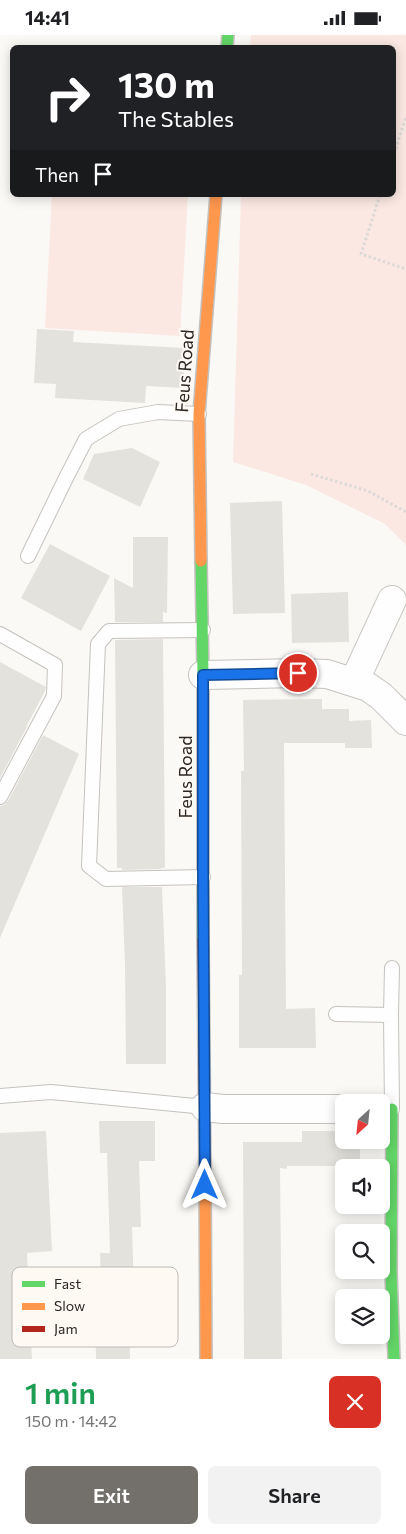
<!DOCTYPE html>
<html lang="en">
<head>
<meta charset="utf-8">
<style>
	body { margin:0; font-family:Commissioner,sans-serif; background:#f2f2f2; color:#202124; height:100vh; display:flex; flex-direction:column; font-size:19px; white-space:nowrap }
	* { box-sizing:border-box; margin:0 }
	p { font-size:16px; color:#757577 }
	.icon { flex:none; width:28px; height:28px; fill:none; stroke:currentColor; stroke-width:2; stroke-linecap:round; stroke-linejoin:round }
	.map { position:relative; height:1324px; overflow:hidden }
	.details { display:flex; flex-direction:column; background:#fff; flex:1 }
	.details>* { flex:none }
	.guide { position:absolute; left:10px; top:10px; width:386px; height:152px; border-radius:8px; box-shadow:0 2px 12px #0003; background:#202124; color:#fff; overflow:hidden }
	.needle { width:32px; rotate:207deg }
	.fabs { position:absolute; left:335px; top:1059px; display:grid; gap:10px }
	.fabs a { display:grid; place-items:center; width:55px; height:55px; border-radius:8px; background:#fff; box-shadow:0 2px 12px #0003; font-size:25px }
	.pin { position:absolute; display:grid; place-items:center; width:42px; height:42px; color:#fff; margin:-21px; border:2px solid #fff; border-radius:50%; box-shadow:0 1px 5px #0007 }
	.me { position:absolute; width:55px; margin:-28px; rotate:0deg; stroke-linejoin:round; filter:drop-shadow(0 0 4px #0008) }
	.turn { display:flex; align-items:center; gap:18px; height:105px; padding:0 25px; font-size:22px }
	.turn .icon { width:65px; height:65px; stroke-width:2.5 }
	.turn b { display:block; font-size:35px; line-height:42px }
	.then { display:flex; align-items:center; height:48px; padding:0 25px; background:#0003; gap:10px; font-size:19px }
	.round { display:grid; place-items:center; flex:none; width:52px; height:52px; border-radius:8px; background:#f2f2f2 }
	.summary { display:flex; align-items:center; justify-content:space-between; height:85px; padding:0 25px }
	h1 { font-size:30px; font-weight:600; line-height:38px; color:#1e9e55 }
	.cta { display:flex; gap:10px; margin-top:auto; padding:10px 25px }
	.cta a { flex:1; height:58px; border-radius:8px; background:#73706c; color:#fff; font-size:20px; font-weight:600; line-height:58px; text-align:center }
	.cta a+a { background:#f2f2f2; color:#202124 }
	.status { display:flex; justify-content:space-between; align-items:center; height:35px; padding:0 25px; background:#fff; direction:ltr }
	.status svg { height:14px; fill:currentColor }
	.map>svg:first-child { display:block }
	.green { fill:#fbe8e3 }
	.building { fill:#e4e2dd }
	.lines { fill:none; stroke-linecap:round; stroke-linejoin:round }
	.lane-casing { stroke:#c5c2be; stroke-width:16 }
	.street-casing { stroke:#c5c2be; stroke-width:30 }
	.fast-casing { stroke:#c5c2be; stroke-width:14 }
	.slow-casing { stroke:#c5c2be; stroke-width:14 }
	.jam-casing { stroke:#c5c2be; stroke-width:14 }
	.path { stroke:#dbdad8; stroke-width:3; stroke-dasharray:2.5 2.5; stroke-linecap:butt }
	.lane { stroke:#fefefe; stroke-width:14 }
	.street { stroke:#fefefe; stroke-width:28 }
	.fast { stroke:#63d668; stroke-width:11 }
	.slow { stroke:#ff974d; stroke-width:11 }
	.jam { stroke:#b3261e; stroke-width:11 }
	.route-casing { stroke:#114b97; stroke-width:12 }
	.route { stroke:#1a73e8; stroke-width:9 }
	.labels { text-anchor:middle; stroke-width:4; stroke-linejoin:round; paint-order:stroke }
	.street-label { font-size:18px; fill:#2a2621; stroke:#fef9f3 }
	.key { fill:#fef9f3; stroke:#bebab4; stroke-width:1 }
	.key-label { font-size:14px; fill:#2a2621 }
</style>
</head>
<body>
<div class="status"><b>14:41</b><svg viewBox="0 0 49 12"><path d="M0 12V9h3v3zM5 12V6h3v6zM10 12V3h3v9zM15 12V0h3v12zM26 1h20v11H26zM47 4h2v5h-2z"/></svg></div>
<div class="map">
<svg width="406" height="1324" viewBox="0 0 406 1324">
	<rect width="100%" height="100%" fill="#fbf9f6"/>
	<path class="green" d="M 251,0 L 406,0 L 406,510 L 385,489 L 306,450 L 233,427 L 241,160 L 394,160 L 394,12 L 250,12 Z
		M 52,160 L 188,160 L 180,301 L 45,293 Z"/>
	<path class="building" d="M 37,294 L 74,296 L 73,307 L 185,313 L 183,353 L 146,351 L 145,368 L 55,363 L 56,349 L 34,348 Z
		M 132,413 L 160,427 L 140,472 L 83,444 L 94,419 Z
		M 282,466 L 285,578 L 233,579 L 230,468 Z
		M 133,502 L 168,502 L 167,578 L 163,577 L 163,587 L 115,587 L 114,543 L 133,553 Z
		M 50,509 L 110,541 L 81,596 L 21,563 Z
		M 348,557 L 349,607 L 292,608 L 291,559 Z
		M 163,604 L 165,833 L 161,833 L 161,834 L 122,835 L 122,833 L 117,833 L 115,605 Z
		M 0,627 L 46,652 L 45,656 L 26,692 L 27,692 L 0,743 Z
		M 322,664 L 322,674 L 349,674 L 349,686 L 371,685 L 372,713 L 345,713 L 345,708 L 284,708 L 286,974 L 315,973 L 316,1013 L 239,1013 L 239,940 L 242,940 L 241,736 L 244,736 L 243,665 Z
		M 43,700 L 79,719 L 0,903 L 0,771 L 4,770 L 8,766 Z
		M 122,852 L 162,852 L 166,952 L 166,1029 L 126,1029 L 125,930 Z
		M 99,1086 L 155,1086 L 155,1126 L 139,1126 L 141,1192 L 132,1192 L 134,1256 L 129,1256 L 130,1324 L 96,1324 L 95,1279 L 102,1279 L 100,1218 L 110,1218 L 107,1118 L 100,1118 Z
		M 46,1096 L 52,1216 L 27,1218 L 32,1324 L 0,1324 L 0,1098 Z
		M 302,1096 L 344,1096 L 344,1105 L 360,1105 L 360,1131 L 287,1131 L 287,1134 L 280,1133 L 282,1324 L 244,1324 L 243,1107 L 302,1107 Z"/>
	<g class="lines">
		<g class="lane-casing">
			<path id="lane" d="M 28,521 L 65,445 L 86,404 L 119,384 L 158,377 L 199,379
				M 203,595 L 109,596 L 98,609 L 89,831 L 106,844 L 203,842
				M 0,762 L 54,661 L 55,630 L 0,599
				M 392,933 L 391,980 L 392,1074
				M 336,979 L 391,980
				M 0,1061 L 51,1057 L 205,1072"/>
		</g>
		<g class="street-casing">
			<path id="street" d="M 203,640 L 298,638 L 327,639 L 368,652 L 381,661 L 406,686
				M 354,647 L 392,565
				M 205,1072 L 223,1074 L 344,1074"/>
		</g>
		<g class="fast-casing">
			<path id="fast" d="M 227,12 L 228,0
				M 201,526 L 203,640 L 203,905
				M 392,1074 L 391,1236 L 394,1324"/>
		</g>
		<g class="slow-casing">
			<path id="slow" d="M 201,526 L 199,379 L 216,160
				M 205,1143 L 206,1324"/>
		</g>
		<g class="jam-casing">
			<path id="jam" d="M 203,905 L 205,1143"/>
		</g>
		<path class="path" d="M 394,119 L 406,82
			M 380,160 L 361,219 L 406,234
			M 311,439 L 368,456 L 406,477"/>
		<use href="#lane" class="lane"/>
		<use href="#street" class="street"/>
		<use href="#fast" class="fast"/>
		<use href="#slow" class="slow"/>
		<use href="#jam" class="jam"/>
	</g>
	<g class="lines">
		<g class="route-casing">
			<path id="route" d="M 205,1150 L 203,829 L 203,640 L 298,638"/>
		</g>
		<use href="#route" class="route"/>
	</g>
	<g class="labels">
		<g class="street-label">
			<text transform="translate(185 336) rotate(-86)" y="6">Feus Road</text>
			<text transform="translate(186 742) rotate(-90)" y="6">Feus Road</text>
		</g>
	</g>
	<rect x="12" y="1232" width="166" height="80" rx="8" class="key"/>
	<rect x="22" y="1246" width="23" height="6" fill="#63d668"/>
	<rect x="22" y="1268" width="23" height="7" fill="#ff974d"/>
	<rect x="22" y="1291" width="23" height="6" fill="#b3261e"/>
	<g class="key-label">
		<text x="54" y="1254">Fast</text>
		<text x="54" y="1276">Slow</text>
		<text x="54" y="1299">Jam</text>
	</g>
</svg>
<div class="fabs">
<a><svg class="needle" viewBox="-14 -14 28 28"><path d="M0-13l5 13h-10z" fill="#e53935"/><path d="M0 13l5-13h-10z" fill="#757577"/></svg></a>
<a><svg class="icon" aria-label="sound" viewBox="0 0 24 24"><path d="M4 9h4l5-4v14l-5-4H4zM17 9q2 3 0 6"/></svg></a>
<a><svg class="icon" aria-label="search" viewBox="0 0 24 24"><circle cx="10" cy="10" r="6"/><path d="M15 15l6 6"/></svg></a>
<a><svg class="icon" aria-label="layers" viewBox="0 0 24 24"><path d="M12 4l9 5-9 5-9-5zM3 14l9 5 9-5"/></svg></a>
</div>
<div class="pin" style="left:298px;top:638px;background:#d93025"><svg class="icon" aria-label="arrive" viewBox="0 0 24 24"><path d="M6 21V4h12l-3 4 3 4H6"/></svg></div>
<svg class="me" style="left:205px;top:1150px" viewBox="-20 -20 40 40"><path d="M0-17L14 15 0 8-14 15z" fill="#1a73e8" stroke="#fff" stroke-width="4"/></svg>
<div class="guide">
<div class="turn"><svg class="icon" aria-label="right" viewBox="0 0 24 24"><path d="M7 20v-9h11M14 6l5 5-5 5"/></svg><div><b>130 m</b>The Stables</div></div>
<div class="then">Then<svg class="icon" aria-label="arrive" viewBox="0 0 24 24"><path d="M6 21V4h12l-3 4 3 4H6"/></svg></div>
</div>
</div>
<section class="details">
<div class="summary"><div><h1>1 min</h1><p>150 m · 14:42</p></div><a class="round" style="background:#d93025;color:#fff"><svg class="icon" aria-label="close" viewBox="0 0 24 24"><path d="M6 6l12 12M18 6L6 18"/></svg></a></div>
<div class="cta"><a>Exit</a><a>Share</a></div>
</section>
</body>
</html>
